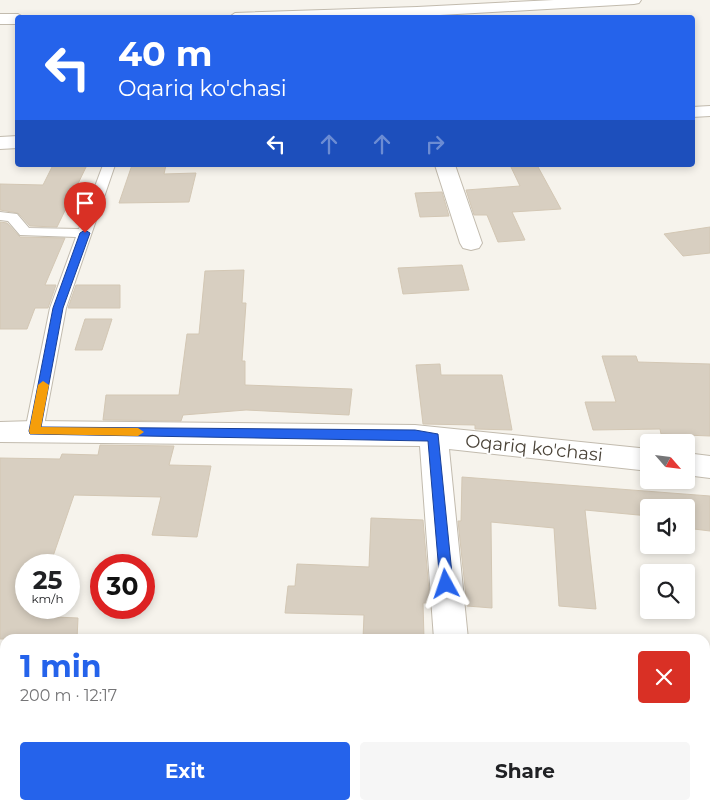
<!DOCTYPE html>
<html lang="en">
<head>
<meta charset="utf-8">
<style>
	body { margin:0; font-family:Montserrat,sans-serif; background:#f6f6f6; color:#202124; height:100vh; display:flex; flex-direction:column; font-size:19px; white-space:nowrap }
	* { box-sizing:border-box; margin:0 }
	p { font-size:16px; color:#757577 }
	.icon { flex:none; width:28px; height:28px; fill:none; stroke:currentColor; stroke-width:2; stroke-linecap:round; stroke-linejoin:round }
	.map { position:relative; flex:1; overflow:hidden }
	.details { position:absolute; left:0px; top:634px; width:710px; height:176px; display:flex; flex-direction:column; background:#fff; border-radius:15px 15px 0 0; box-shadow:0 2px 8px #0003 }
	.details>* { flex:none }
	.top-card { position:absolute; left:15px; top:15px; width:680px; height:152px; border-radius:5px; box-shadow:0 2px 8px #0003; background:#2563eb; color:#fff; overflow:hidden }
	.needle { width:32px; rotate:118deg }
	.fabs { position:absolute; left:640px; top:434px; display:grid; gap:10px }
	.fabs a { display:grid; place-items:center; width:55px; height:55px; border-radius:5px; background:#fff; box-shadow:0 2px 8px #0003; font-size:25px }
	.speed { position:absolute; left:15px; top:554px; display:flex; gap:10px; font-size:25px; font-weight:700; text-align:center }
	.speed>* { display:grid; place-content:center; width:65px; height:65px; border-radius:50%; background:#fff; box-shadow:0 2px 8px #0003; line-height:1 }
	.speed small { font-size:12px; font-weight:400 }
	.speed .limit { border:8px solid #d22; background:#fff; color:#111 }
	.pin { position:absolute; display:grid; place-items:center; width:42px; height:42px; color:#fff; margin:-51px -21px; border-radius:50% 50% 50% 0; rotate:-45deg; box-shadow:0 0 5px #0007 }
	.pin .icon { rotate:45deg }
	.me { position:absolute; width:55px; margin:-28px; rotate:355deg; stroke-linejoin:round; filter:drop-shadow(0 0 4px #0008) }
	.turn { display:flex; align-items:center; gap:18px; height:105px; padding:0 20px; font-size:22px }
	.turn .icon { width:65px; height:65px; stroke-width:2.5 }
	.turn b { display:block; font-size:35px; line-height:42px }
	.lanes { display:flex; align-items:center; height:48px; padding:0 20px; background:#0003; justify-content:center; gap:25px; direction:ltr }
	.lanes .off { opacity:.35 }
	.round { display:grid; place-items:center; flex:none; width:52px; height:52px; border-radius:5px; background:#f6f6f6 }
	.summary { display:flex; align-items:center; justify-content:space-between; height:85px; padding:0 20px }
	h1 { font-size:30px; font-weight:700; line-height:38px; color:#2563eb }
	.action { display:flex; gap:10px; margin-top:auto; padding:10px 20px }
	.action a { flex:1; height:58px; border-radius:5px; background:#2563eb; color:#fff; font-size:20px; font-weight:700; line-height:58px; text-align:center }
	.action a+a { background:#f6f6f6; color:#202124 }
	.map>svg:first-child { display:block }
	.building { fill:#d8cfc1; stroke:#d3c7b4 }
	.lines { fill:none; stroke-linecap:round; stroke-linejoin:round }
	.lane-casing { stroke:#c2bbae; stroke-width:2 }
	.street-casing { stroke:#c2bbae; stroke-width:2 }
	.lane { fill:#fff; fill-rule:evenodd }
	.street { fill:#fff; fill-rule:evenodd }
	.route { fill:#2563eb; stroke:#184099 }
	.slow { fill:#f59e0b }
	.labels { text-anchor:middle; stroke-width:4; stroke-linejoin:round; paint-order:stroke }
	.street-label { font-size:18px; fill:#4b4439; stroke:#fff }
</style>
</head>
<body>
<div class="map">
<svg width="710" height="809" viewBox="0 0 710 809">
	<rect width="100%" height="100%" fill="#f6f3ec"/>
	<path class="building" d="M 53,165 L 87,165 L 57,227 L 30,226 L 18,213 L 0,210 L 0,184 L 43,185 Z
		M 132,165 L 166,165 L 164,174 L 196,173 L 189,202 L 119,203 Z
		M 510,165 L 537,165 L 561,209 L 512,212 L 525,240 L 498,242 L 487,215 L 474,215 L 466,190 L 520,186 Z
		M 442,192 L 449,216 L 420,217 L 415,193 Z
		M 0,222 L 7,223 L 20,237 L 65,238 L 45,285 L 56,285 L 48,308 L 35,308 L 27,329 L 0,329 Z
		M 710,227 L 710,253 L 683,256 L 664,234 Z
		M 462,265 L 469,290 L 403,294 L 398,268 Z
		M 244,270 L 242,303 L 246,303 L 242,361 L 245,361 L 245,385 L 352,389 L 349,415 L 246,410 L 183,415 L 181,421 L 103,420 L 106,395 L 179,395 L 187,334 L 199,334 L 205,271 Z
		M 76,285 L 120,285 L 120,308 L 68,308 Z
		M 85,319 L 112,319 L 102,350 L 75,350 Z
		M 602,356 L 636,356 L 638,362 L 710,364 L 710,436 L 661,434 L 660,429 L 593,430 L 585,402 L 616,402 Z
		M 440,364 L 441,375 L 502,375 L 512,430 L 475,429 L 475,425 L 423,424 L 416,365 Z
		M 100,445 L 174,446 L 169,465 L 211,466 L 197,537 L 152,535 L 161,497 L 74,495 L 50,565 L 26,565 L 26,608 L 36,608 L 33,616 L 78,618 L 77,639 L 0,639 L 0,458 L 60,459 L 62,454 L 98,455 Z
		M 462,477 L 710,496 L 710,531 L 686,528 L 686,508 L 649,508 L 649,516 L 585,510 L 596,609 L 559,606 L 554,528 L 491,522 L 492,608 L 467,606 L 458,521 L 461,521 Z
		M 371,518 L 423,520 L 430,603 L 423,603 L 424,639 L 363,639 L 364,615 L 285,613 L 288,586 L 295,586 L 297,564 L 369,567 Z"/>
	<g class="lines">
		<g class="lane-casing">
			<path id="lane" d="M 103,165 L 115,165 L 66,308 L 43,431 L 40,436 L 34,438 L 28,436 L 25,431 L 50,308 L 76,237 L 20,235 L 8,221 L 0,220 L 0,212 L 17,214 L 29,228 L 79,229 Z"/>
		</g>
		<g class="street-casing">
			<path id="street" d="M 554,0 L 641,0 L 639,3 L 634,4 L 387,18 L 228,18 L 235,13 L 417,7 Z
				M 0,14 L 18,14 L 25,18 L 18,18 L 18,24 L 0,24 Z
				M 710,106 L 710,116 L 692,117 L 692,107 Z
				M 18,136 L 18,148 L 0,149 L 0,137 Z
				M 435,165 L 455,165 L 482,243 L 479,248 L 471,250 L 463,248 L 460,243 Z
				M 34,421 L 415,425 L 649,449 L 649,471 L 449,449 L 468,639 L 434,639 L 420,446 L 0,442 L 0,422 Z
				M 686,453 L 710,456 L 710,478 L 686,475 Z
				M 445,805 L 485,805 L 486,809 L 446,809 Z"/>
		</g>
		<use href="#lane" class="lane"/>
		<use href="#street" class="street"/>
	</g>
	<path class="route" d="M 85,230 L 90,233 L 63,308 L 41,427 L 415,430 L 438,434 L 453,584 L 451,588 L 446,590 L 442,588 L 440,584 L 428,441 L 30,434 L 29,431 L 53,308 L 80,233 Z"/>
	<path class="slow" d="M 43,381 L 49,385 L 41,427 L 138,428 L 144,432 L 138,436 L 30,434 L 29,431 L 38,385 Z"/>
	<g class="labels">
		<g class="street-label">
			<text transform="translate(534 448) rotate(6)" y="6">Oqariq ko'chasi</text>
		</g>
	</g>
</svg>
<div class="fabs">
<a><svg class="needle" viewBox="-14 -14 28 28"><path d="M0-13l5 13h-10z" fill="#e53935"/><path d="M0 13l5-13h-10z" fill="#757577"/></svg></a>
<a><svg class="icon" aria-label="sound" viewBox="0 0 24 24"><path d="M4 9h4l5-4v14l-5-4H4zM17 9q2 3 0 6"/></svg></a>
<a><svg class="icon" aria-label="search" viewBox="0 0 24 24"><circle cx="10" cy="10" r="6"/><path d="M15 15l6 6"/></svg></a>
</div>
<div class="speed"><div>25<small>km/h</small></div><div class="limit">30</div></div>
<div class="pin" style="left:85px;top:233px;background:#d93025"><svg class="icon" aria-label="arrive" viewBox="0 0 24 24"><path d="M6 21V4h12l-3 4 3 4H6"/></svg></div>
<svg class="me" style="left:446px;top:584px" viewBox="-20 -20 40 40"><path d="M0-17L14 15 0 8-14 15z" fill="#2563eb" stroke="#fff" stroke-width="4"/></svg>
<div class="top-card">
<div class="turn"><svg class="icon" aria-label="left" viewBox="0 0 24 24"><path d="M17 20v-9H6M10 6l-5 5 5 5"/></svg><div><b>40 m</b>Oqariq ko'chasi</div></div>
<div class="lanes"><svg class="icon" aria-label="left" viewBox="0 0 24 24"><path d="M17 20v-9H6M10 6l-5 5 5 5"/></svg><svg class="icon off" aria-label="ahead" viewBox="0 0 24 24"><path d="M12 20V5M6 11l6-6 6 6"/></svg><svg class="icon off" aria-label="ahead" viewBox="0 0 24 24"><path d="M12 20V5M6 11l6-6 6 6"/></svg><svg class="icon off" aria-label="right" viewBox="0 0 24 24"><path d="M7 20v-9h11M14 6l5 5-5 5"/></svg></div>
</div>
<section class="details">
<div class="summary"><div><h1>1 min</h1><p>200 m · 12:17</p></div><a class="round" style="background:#d93025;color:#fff"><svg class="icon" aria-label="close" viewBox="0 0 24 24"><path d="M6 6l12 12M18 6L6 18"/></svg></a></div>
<div class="action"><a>Exit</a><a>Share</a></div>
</section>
</div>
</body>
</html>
